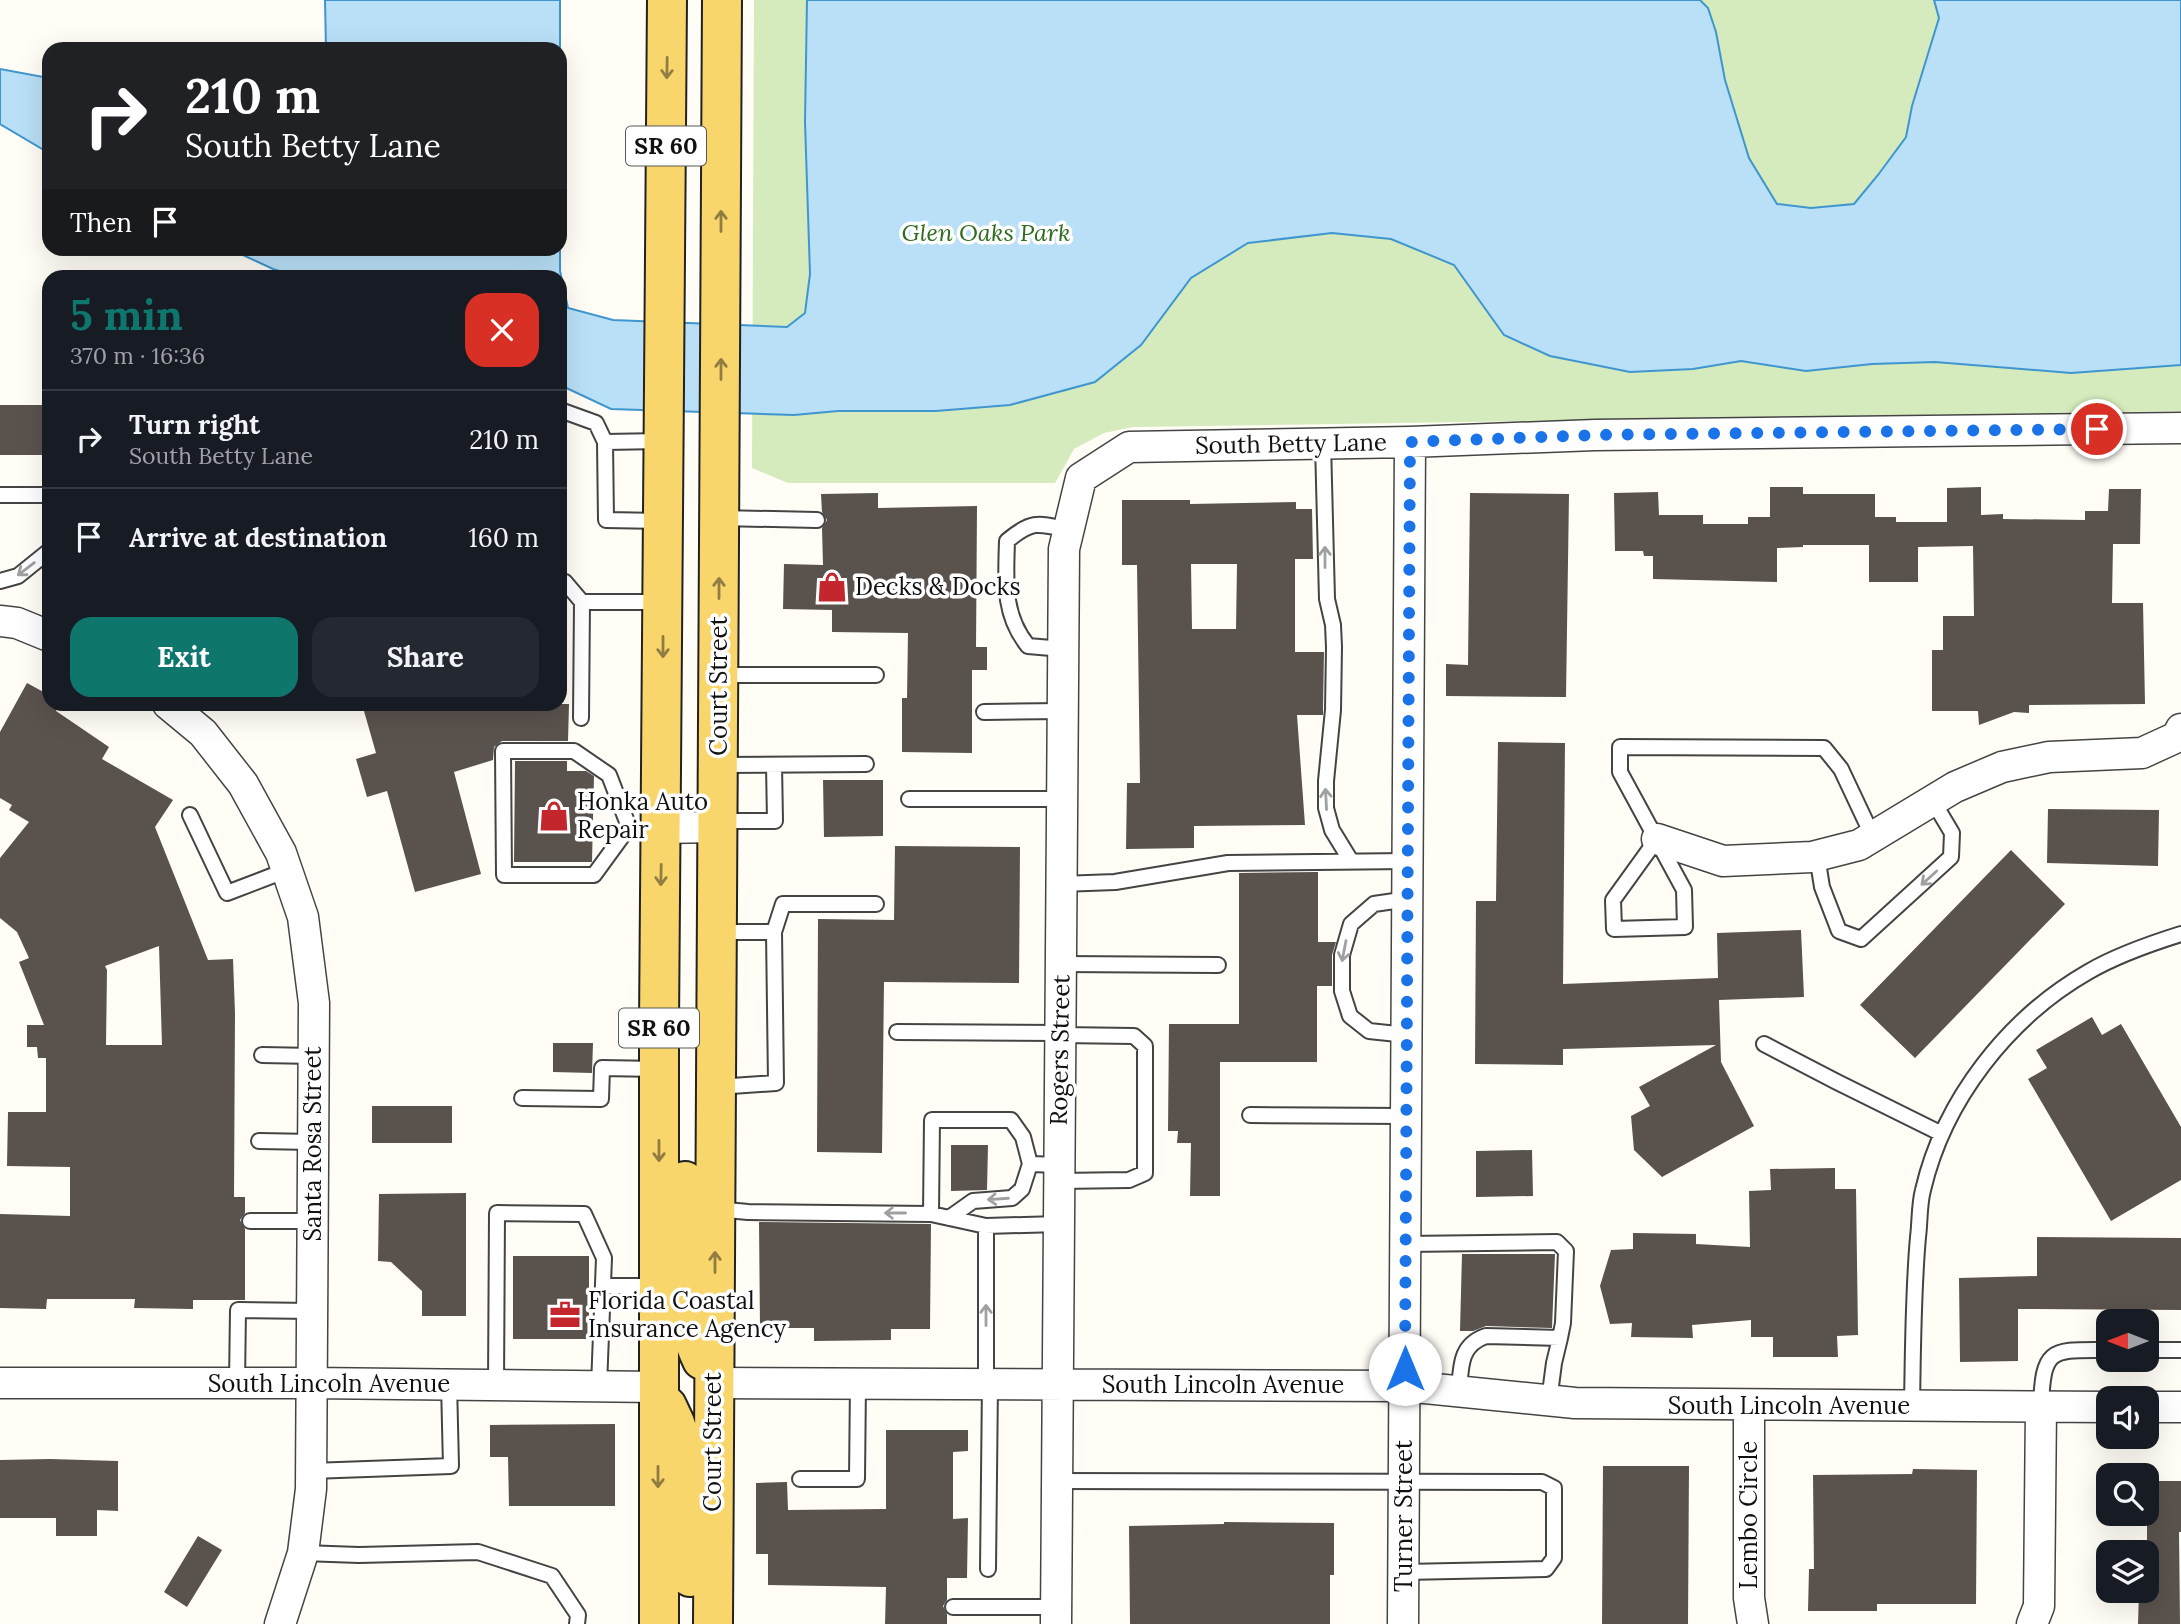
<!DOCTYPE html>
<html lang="en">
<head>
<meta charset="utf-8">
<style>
	body { margin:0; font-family:Lora,serif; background:#242831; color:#f1f3f6; height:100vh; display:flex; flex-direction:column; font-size:26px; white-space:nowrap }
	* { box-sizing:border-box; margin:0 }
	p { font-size:23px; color:#9ea1a6 }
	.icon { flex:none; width:38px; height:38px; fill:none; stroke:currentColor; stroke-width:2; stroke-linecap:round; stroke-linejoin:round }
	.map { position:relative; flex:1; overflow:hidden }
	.sheet { position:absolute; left:42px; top:270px; width:525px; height:441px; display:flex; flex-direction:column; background:#171b24; border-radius:21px; box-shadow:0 7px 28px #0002 }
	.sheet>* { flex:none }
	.hud { position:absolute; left:42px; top:42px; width:525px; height:214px; border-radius:21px; box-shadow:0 7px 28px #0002; background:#202124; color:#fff; overflow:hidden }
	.needle { width:46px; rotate:270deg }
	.buttons { position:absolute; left:2096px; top:1309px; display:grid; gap:14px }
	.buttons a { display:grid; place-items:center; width:63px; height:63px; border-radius:14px; background:#171b24; box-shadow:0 7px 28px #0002; font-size:35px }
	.pin { position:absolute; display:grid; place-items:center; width:60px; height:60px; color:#fff; margin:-30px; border:4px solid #fff; border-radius:50%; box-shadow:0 2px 7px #0007 }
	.me { position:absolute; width:77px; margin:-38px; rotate:0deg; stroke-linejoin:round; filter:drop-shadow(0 0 5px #0008) }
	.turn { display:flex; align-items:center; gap:24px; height:147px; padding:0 28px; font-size:32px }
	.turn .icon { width:91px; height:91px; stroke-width:2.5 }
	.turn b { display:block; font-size:49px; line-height:60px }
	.then { display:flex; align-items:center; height:66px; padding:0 28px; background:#0003; gap:14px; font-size:26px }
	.round { display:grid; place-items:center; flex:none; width:74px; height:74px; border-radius:21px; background:#242831 }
	.headline { display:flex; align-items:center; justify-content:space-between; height:119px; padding:0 28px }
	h1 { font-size:42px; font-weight:700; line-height:52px; color:#0f766e }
	.cta { display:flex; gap:14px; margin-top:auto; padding:14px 28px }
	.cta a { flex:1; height:80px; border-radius:21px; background:#0f766e; color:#fff; font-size:28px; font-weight:700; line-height:80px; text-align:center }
	.cta a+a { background:#242831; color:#f1f3f6 }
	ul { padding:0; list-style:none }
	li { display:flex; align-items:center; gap:21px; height:98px; padding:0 28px; border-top:2px solid #363941 }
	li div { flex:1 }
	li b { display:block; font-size:26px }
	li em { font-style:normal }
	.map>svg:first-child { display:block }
	.green { fill:#d5ebbd }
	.water { fill:#b9e0f7; stroke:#3f96cf; stroke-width:2 }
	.building { fill:#5a524d; fill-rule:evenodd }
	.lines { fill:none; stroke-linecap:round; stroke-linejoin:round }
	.lane-casing { stroke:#444; stroke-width:18 }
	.street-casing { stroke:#444; stroke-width:33 }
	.primary-casing { stroke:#222; stroke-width:42 }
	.lane { stroke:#fff; stroke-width:14 }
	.street { stroke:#fff; stroke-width:30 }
	.primary { stroke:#f9d66b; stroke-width:38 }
	.oneway { stroke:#917d42 }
	.oneway2 { stroke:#a0a0a0 }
	.route { stroke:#1a73e8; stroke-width:12; stroke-dasharray:0 21.6 }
	.labels { text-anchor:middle; stroke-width:7; stroke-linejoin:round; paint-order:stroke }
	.shield { fill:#fff; stroke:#585858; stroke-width:2 }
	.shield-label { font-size:23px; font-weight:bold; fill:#111 }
	.park-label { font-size:24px; font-style:italic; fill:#2f6b1f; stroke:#fff }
	.street-label { font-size:24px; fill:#111; stroke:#fff }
	.poi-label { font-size:24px; fill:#111; stroke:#fff; text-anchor:start }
</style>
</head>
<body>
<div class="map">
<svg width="2181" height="1624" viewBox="0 0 2181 1624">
	<rect width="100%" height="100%" fill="#fffdf5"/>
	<path class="green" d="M 754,0 L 2181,0 L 2181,411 L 1133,427 L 1104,433 L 1074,449 L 1055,483 L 788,483 L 752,468 Z"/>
	<path class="water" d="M 325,0 L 560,0 L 560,49 L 326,49 Z
		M 807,0 L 1700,0 L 1708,8 L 1716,32 L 1725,80 L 1749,158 L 1777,204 L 1811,208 L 1854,204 L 1878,175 L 1906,137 L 1912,106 L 1939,18 L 1934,0 L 2181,0 L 2181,365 L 2071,373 L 1935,362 L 1872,364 L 1806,371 L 1741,361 L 1693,369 L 1630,372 L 1550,356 L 1504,335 L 1454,265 L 1391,239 L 1332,233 L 1248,243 L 1191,278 L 1141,345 L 1095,382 L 1010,405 L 936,411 L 838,411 L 794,415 L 611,409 L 560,385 L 560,276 L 296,276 L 273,269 L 230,249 L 560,249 L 560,271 L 568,308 L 613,320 L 787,327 L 805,313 L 810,274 L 805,122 Z
		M 0,69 L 49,78 L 49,153 L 0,124 Z"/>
	<path class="building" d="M 0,405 L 49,405 L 49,455 L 0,455 Z
		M 1770,487 L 1803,487 L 1803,494 L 1875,494 L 1875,517 L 1896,517 L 1896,522 L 1947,522 L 1947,488 L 1981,487 L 1981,515 L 2003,514 L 2003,519 L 2085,520 L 2085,511 L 2108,511 L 2109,489 L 2141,489 L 2140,544 L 2113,544 L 2112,603 L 2143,603 L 2145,704 L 2029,705 L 2029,713 L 2014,712 L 1979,725 L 1978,711 L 1932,711 L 1932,650 L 1943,650 L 1943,616 L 1974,616 L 1973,546 L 1918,547 L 1918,582 L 1869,582 L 1869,545 L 1803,545 L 1803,547 L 1777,548 L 1777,582 L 1653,579 L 1653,556 L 1644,556 L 1643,551 L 1615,551 L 1614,493 L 1658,492 L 1659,515 L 1703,515 L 1703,524 L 1748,524 L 1748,517 L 1770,517 Z
		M 878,493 L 878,508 L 977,506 L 976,647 L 987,647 L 987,670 L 972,670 L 972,753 L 902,752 L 902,698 L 907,698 L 908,633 L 832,632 L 832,610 L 783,609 L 784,564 L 823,565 L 822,528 L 827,520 L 822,512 L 821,494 Z
		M 1470,493 L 1569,494 L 1566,697 L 1446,696 L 1446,664 L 1468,665 Z
		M 1122,500 L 1190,500 L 1190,504 L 1296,502 L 1296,509 L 1312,509 L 1313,559 L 1295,559 L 1295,652 L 1324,652 L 1323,709 L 1323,715 L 1297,715 L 1305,825 L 1194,826 L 1194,848 L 1126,849 L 1127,783 L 1140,783 L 1137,565 L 1122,565 ZM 1191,564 L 1237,564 L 1236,629 L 1192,629 Z
		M 27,683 L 49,695 L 49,704 L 60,704 L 56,711 L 109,747 L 102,759 L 173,800 L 155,827 L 208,960 L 233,959 L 235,1013 L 234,1197 L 245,1197 L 245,1213 L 240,1220 L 245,1229 L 245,1300 L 193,1300 L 193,1309 L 134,1308 L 135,1299 L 47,1299 L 46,1309 L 0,1308 L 0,1214 L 70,1216 L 70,1167 L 7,1166 L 8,1112 L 46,1112 L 46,1058 L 38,1058 L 37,1047 L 27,1047 L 27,1025 L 44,1025 L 19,962 L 29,958 L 17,932 L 0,918 L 0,858 L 29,822 L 9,810 L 12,805 L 0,798 L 0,732 ZM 159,946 L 162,1045 L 106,1045 L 107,970 L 105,966 Z
		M 362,704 L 569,704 L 568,741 L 502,741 L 494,747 L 493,760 L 454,772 L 481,874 L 415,892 L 387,791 L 367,797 L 356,759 L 376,753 Z
		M 1498,742 L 1565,743 L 1563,984 L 1718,978 L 1717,933 L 1801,930 L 1804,997 L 1719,1000 L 1721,1062 L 1754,1126 L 1662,1177 L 1634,1150 L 1631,1116 L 1650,1106 L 1639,1087 L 1716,1045 L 1563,1049 L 1563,1065 L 1475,1064 L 1476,901 L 1496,901 Z
		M 515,761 L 567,761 L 567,771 L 586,771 L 594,776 L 592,862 L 514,862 Z
		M 823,780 L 883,780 L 883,836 L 824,837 Z
		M 2048,809 L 2159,810 L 2158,866 L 2047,863 Z
		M 895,846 L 1020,847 L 1019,983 L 884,982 L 882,1153 L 817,1152 L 818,919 L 894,920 Z
		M 2011,850 L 2065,904 L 1915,1058 L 1860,1005 Z
		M 1318,872 L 1318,942 L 1336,942 L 1332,955 L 1332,986 L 1317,986 L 1317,1062 L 1220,1062 L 1220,1196 L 1190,1196 L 1191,1143 L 1177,1143 L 1178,1131 L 1168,1131 L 1169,1024 L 1239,1024 L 1239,873 Z
		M 2092,1017 L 2102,1035 L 2121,1024 L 2181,1127 L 2181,1180 L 2111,1221 L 2028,1079 L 2047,1068 L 2036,1050 Z
		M 553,1043 L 593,1043 L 592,1073 L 553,1072 Z
		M 372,1106 L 452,1106 L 452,1143 L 372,1143 Z
		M 951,1145 L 988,1145 L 987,1190 L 951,1191 Z
		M 1532,1150 L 1533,1196 L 1476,1197 L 1476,1151 Z
		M 1835,1168 L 1835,1189 L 1856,1189 L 1858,1335 L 1837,1336 L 1838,1357 L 1773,1357 L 1773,1337 L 1751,1337 L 1751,1320 L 1692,1325 L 1693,1338 L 1631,1337 L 1632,1323 L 1610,1324 L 1600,1286 L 1611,1250 L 1633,1249 L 1633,1233 L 1696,1234 L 1696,1244 L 1750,1247 L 1749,1191 L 1771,1190 L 1770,1169 Z
		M 466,1193 L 466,1316 L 422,1316 L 422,1291 L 391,1262 L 378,1261 L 379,1194 Z
		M 759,1222 L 931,1224 L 930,1329 L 891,1329 L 891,1340 L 814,1341 L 814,1328 L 760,1328 Z
		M 2037,1237 L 2181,1238 L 2181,1310 L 2018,1309 L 2018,1361 L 1960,1362 L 1959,1278 L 2037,1276 Z
		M 1462,1254 L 1555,1254 L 1552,1328 L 1486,1326 L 1473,1331 L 1460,1331 Z
		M 513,1256 L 589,1256 L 589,1339 L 513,1339 Z
		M 615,1424 L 615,1506 L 509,1506 L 508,1457 L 490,1457 L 490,1425 Z
		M 886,1430 L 968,1430 L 968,1451 L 953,1452 L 953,1519 L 968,1518 L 967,1578 L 947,1578 L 947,1600 L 943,1606 L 947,1614 L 947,1624 L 885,1624 L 886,1587 L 768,1585 L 768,1554 L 756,1554 L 756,1483 L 787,1482 L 788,1510 L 886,1509 Z
		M 50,1459 L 118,1461 L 118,1511 L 97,1510 L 97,1536 L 56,1536 L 56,1518 L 0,1518 L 0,1460 Z
		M 1603,1466 L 1689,1466 L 1688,1624 L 1602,1624 Z
		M 1913,1469 L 1977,1470 L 1976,1604 L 1877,1604 L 1877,1611 L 1808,1611 L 1809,1569 L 1814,1569 L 1813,1475 L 1912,1474 Z
		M 2147,1481 L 2181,1481 L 2181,1532 L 2179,1532 L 2180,1624 L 2138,1624 L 2139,1591 L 2147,1591 Z
		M 1224,1522 L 1334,1523 L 1334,1575 L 1330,1575 L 1330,1624 L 1130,1624 L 1129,1526 L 1224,1524 Z
		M 198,1536 L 222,1550 L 187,1607 L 164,1592 Z"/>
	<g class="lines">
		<g class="lane-casing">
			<path id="lane" d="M 560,410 L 596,423 L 605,442
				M 661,441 L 605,442 L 606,520 L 662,521
				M 1323,443 L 1327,599 L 1333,625 L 1334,647 L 1333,710 L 1326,781 L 1326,808 L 1332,830 L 1351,861
				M 0,495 L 49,495
				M 720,518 L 817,520
				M 0,581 L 18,576 L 49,551
				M 560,582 L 565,582 L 582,602
				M 1063,649 L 1028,646 C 1002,614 1006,579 1007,541 C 1032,520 1038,523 1069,530
				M 720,675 L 876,675
				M 984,712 L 1063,711
				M 581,718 L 582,602 L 661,602
				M 503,751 L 574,751 L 609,775 L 629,827 L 594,875 L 504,875 Z
				M 720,765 L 866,764
				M 909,799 L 1062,799
				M 190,815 L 227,893 L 287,870
				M 717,821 L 775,821 L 774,765
				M 1657,839 L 1613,900 L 1614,929 L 1685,927 L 1684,890 L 1620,772 L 1620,747 L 1824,748 L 1841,769 L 1873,837
				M 1817,856 L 1822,887 L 1839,931 L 1861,939 L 1951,857 L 1952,833 L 1933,801
				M 1061,884 L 1115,882 L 1228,863 L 1408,861
				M 774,932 L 783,904 L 876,904
				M 1060,964 L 1218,965
				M 897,1032 L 1060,1033
				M 1407,1035 L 1369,1031 L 1350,1016 L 1342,991 L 1342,955 L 1351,924 L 1374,904 L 1408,899
				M 1764,1044 L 1837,1082 L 1942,1134
				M 262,1055 L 314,1056
				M 717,1087 L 776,1083 L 774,932 L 718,932
				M 522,1098 L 601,1099 L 602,1068 L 658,1069
				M 1250,1115 L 1406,1116
				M 259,1141 L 313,1142
				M 1059,1181 L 1129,1180 L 1145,1173 L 1145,1046 L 1134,1036 L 1060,1035
				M 716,1209 L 748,1212 L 931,1214 L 986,1226
				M 931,1214 L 932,1120 L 1011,1120 L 1023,1137 L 1030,1164 L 1059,1165
				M 949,1218 L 973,1201 L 1012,1198 L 1022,1189 L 1030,1164
				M 250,1221 L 313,1221
				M 1406,1244 L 1557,1242 L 1566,1251 L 1563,1323 L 1560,1338
				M 603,1286 L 657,1286
				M 2147,1350 L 2181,1350
				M 237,1383 L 238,1310 L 313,1311
				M 986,1383 L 986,1226 L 1058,1224
				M 496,1385 L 497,1213 L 584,1214 L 604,1258 L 599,1386
				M 1459,1392 C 1461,1368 1459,1345 1486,1336 L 1560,1338 L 1554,1363 L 1549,1401
				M 1912,1406 C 1913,1350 1913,1293 1918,1237 C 1920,1222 1919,1205 1923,1190 C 1944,1100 2008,1018 2088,972 C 2117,955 2149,944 2181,934
				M 2041,1407 C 2043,1346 2051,1350 2109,1350
				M 311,1471 L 451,1466 L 449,1384
				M 800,1479 L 857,1479 L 858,1383
				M 1056,1481 L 1542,1482 L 1554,1488 L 1554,1558 L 1546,1569 L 1404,1572
				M 303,1553 L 359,1555 L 478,1552 L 552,1576 L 578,1615 L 577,1624
				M 988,1569 L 990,1383
				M 953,1607 L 1056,1607"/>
		</g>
		<g class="street-casing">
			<path id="street" d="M 0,621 L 17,623 L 49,636
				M 168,704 L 203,733 L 243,784 L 281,853 L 303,917 L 314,1003 L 311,1489 L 303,1553 L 280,1624
				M 661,828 L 717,827
				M 1657,839 L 1723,861 L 1812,857 L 1859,845 L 1955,787 L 2002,767 L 2049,757 L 2142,753 L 2177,737 L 2181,729
				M 0,1383 L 312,1383 L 658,1387
				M 714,1383 L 1405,1386 L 1575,1403 L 2109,1407
				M 1749,1406 L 1749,1598 L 1753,1624
				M 2147,1407 L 2181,1407
				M 1056,1624 L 1064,549 L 1081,478 L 1129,447 L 1410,442 L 1595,435 L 2181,428
				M 1403,1624 L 1410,442
				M 2032,1624 L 2039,1606 L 2041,1407"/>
		</g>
		<g class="primary-casing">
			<path id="primary" d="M 685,1181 C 686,1237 677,1310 702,1360
				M 667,1406 L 675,1423 L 686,1456 L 686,1516 L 690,1577
				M 659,1624 L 659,1025 L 667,0
				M 713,1624 L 722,0"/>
		</g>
		<use href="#lane" class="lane"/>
		<use href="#street" class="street"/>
		<use href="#primary" class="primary"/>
	</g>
	<defs><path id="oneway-shaft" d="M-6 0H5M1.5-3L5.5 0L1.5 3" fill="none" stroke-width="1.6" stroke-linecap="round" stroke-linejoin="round" transform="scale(1.75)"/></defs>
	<g class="oneway">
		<use href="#oneway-shaft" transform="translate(667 68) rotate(91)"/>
		<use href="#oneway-shaft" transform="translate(721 221) rotate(-90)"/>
		<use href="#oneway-shaft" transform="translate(721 369) rotate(-90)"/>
		<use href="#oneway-shaft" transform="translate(719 588) rotate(-90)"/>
		<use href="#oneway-shaft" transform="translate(663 647) rotate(90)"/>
		<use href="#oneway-shaft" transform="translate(661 875) rotate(91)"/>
		<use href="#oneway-shaft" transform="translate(659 1151) rotate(90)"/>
		<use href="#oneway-shaft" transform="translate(715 1262) rotate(-90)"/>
		<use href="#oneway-shaft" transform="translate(658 1477) rotate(90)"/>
	</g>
	<g class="oneway2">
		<use href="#oneway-shaft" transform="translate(1325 557) rotate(-90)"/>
		<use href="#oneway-shaft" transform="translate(26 569) rotate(143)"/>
		<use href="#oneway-shaft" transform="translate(1326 799) rotate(-93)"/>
		<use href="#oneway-shaft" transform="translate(1929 878) rotate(138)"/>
		<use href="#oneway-shaft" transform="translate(1344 951) rotate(101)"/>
		<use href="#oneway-shaft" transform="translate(998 1199) rotate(176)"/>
		<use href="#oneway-shaft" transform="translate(895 1213) rotate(-180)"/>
		<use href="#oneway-shaft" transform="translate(986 1315) rotate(-90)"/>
	</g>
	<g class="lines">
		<path class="route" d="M 1405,1369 L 1410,442 L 1595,435 L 2097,429"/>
	</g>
	<defs>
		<g id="shop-bare" transform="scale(2.415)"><path d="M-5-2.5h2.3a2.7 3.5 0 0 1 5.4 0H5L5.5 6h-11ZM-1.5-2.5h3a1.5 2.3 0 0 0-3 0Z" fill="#c4262e" stroke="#fff" stroke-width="2.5" paint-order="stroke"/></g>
		<g id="office-bare" transform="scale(2.415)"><path d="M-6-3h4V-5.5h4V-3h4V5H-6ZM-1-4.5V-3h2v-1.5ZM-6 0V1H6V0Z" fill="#c4262e" stroke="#fff" stroke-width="2.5" paint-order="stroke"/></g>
	</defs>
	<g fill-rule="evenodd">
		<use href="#shop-bare" x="832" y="587"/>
		<use href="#shop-bare" x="554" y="816"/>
		<use href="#office-bare" x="565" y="1315"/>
	</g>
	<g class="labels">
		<g class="shield">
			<rect x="626" y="126.5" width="80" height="39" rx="5"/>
			<rect x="619" y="1008.5" width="80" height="39" rx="5"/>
		</g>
		<g class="shield-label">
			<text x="666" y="154">SR 60</text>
			<text x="659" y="1036">SR 60</text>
		</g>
		<g class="park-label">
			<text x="986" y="241">Glen Oaks Park</text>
		</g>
		<g class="street-label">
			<text transform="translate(1291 444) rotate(-1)" y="8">South Betty Lane</text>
			<text transform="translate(719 686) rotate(-90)" y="8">Court Street</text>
			<text transform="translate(1060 1050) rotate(-89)" y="8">Rogers Street</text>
			<text transform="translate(313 1144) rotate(-90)" y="8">Santa Rosa Street</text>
			<text x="329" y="1392">South Lincoln Avenue</text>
			<text x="1223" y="1393">South Lincoln Avenue</text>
			<text x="1789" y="1414">South Lincoln Avenue</text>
			<text transform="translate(713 1442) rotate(-90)" y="8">Court Street</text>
			<text transform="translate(1749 1515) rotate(-90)" y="8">Lembo Circle</text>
			<text transform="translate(1404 1516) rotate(-90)" y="8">Turner Street</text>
		</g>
		<g class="poi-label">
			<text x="855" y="595">Decks &amp; Docks</text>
			<text x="577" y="810">Honka Auto<tspan x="577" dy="28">Repair</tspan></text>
			<text x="588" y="1309">Florida Coastal<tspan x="588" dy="28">Insurance Agency</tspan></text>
		</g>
	</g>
</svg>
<div class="buttons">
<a><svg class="needle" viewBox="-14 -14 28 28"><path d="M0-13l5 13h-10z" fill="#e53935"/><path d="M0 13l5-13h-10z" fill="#9ea1a6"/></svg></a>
<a><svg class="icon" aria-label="sound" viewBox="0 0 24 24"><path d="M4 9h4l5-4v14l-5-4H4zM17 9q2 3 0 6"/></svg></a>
<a><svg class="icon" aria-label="search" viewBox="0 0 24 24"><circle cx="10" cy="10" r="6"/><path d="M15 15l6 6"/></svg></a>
<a><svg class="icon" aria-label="layers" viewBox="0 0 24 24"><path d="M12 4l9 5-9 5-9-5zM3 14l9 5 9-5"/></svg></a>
</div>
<div class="pin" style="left:2097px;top:429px;background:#d93025"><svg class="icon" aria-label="arrive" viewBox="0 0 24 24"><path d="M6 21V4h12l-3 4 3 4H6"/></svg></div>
<svg class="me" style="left:1405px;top:1369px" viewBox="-20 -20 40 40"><circle r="19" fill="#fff"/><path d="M0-13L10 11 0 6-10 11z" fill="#1a73e8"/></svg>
<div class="hud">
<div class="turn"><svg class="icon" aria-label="right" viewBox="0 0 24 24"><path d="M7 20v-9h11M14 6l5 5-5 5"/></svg><div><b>210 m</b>South Betty Lane</div></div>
<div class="then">Then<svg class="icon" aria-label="arrive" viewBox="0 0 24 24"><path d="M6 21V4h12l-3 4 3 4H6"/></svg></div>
</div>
<section class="sheet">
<div class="headline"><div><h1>5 min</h1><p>370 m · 16:36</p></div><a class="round" style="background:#d93025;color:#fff"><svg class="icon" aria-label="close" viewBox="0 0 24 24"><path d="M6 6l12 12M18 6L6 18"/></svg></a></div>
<ul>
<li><svg class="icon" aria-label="right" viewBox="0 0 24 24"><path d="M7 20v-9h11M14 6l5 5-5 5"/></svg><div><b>Turn right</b><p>South Betty Lane</p></div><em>210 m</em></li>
<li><svg class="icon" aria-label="arrive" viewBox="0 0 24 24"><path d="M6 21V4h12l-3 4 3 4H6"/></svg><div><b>Arrive at destination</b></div><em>160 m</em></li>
</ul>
<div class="cta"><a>Exit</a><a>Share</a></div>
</section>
</div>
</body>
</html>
